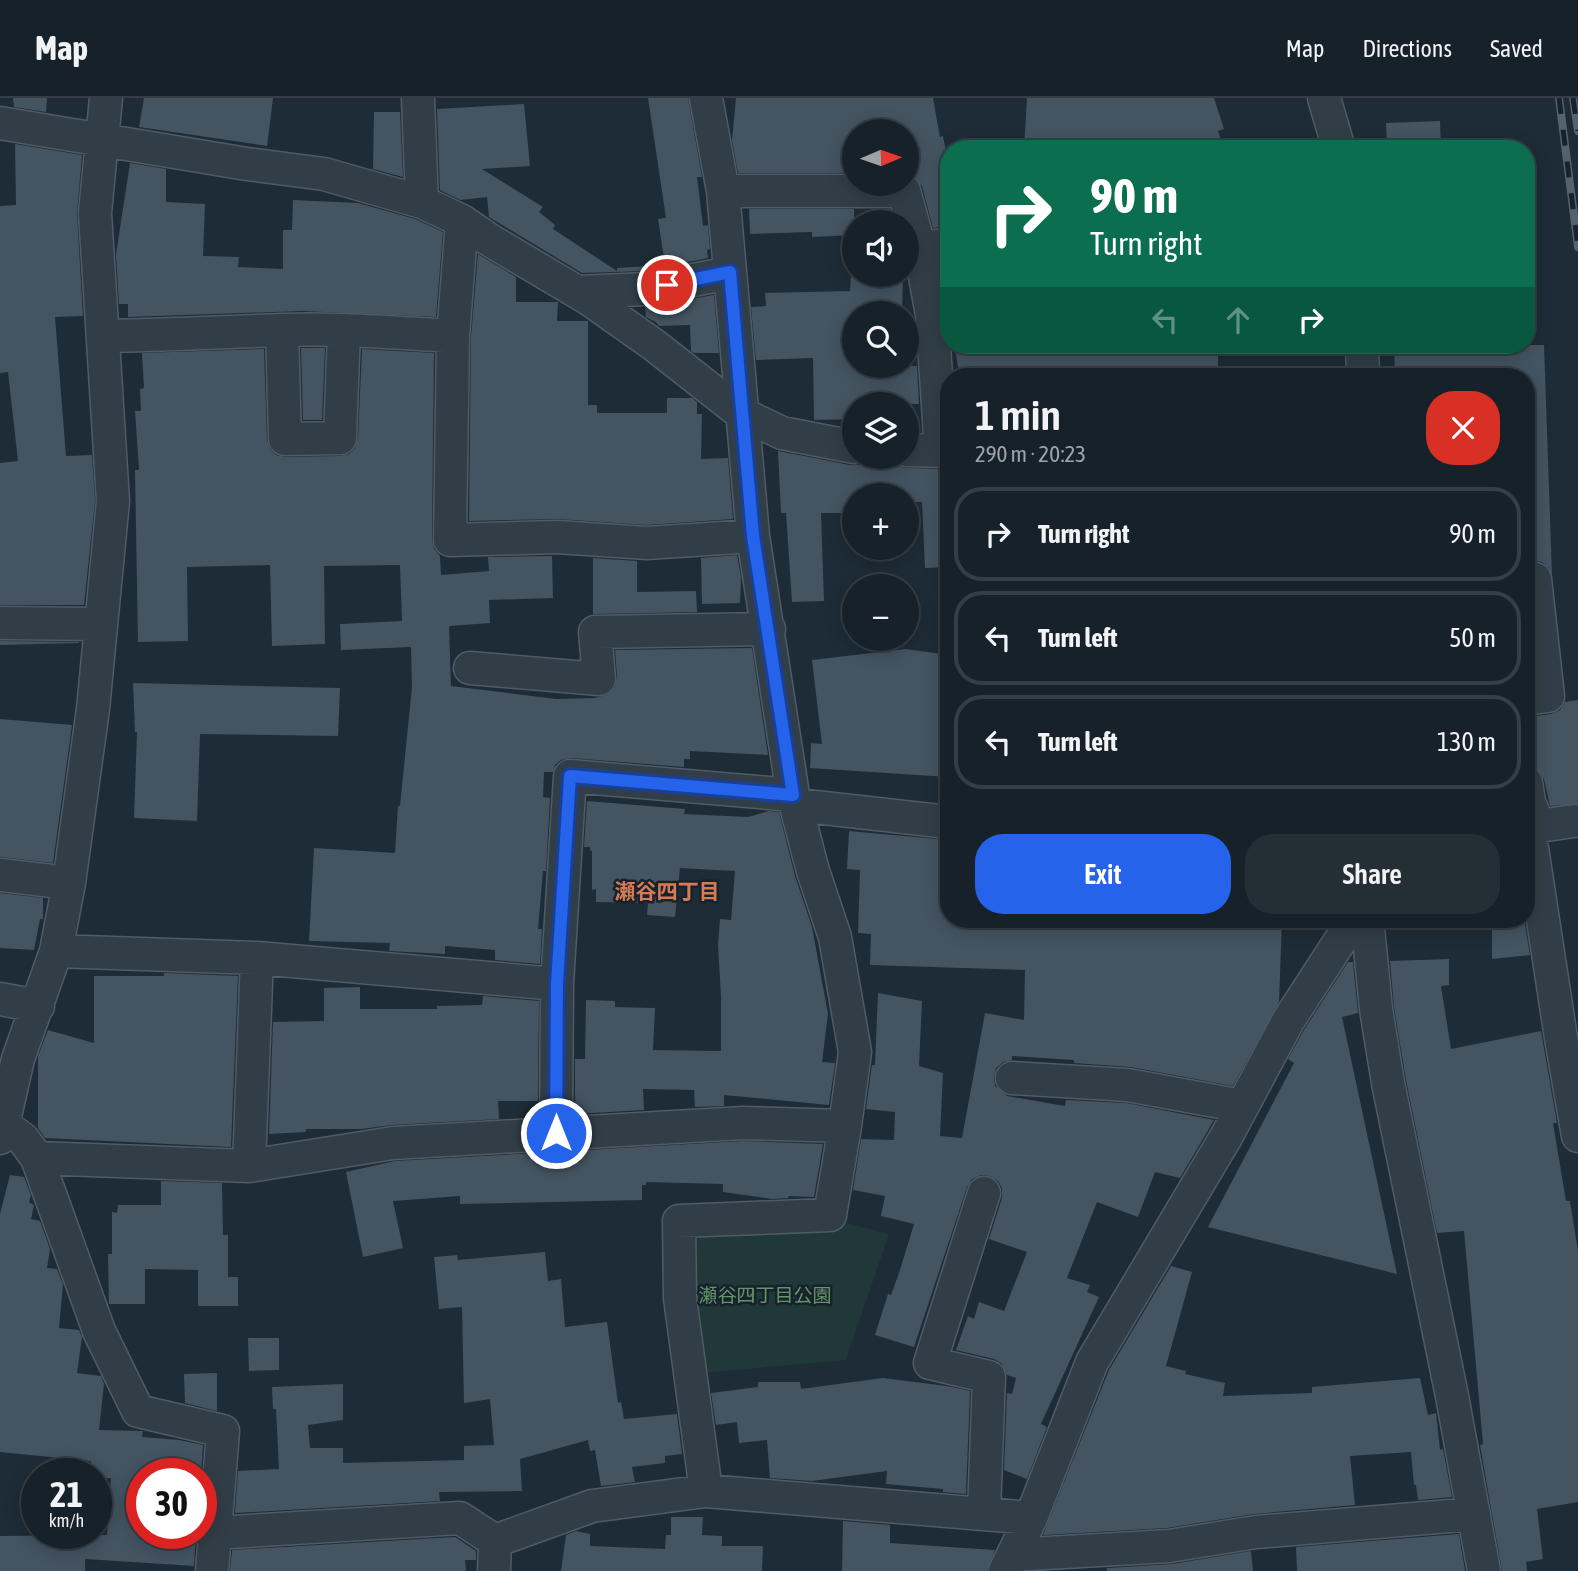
<!DOCTYPE html>
<html lang="en">
<head>
<meta charset="utf-8">
<style>
	body { margin:0; font-family:"Asap Condensed","Noto Sans JP",sans-serif; background:#232e35; color:#f1f3f6; height:100vh; display:flex; flex-direction:column; font-size:26px; white-space:nowrap }
	* { box-sizing:border-box; margin:0 }
	p { font-size:23px; color:#9ea3a8 }
	.icon { flex:none; width:38px; height:38px; fill:none; stroke:currentColor; stroke-width:2; stroke-linecap:round; stroke-linejoin:round }
	.map { position:relative; flex:1; overflow:hidden }
	.sheet { position:absolute; left:940px; top:270px; width:595px; height:560px; display:flex; flex-direction:column; background:#162129; border-radius:28px; box-shadow:0 4px 18px #0003,0 0 0 2px #353e46 }
	.sheet>* { flex:none }
	.banner { position:absolute; left:940px; top:42px; width:595px; height:214px; border-radius:28px; box-shadow:0 4px 18px #0003,0 0 0 2px #353e46; background:#0b6e4f; color:#fff; overflow:hidden }
	.needle { width:46px; rotate:88deg }
	.tools { position:absolute; left:842px; top:21px; display:grid; gap:14px }
	.tools a { display:grid; place-items:center; width:77px; height:77px; border-radius:50%; background:#162129; box-shadow:0 4px 18px #0003,0 0 0 2px #353e46; font-size:35px }
	.speed { position:absolute; left:21px; top:1360px; display:flex; gap:14px; font-size:35px; font-weight:700; text-align:center }
	.speed>* { display:grid; place-content:center; width:91px; height:91px; border-radius:50%; background:#162129; box-shadow:0 4px 18px #0003,0 0 0 2px #353e46; line-height:1 }
	.speed small { font-size:18px; font-weight:400 }
	.speed .limit { border:10px solid #d22; background:#fff; color:#111 }
	.pin { position:absolute; display:grid; place-items:center; width:60px; height:60px; color:#fff; margin:-30px; border:4px solid #fff; border-radius:50%; box-shadow:0 2px 7px #0007 }
	.me { position:absolute; width:77px; margin:-38px; rotate:0deg; stroke-linejoin:round; filter:drop-shadow(0 0 5px #0008) }
	.turn { display:flex; align-items:center; gap:24px; height:147px; padding:0 35px; font-size:32px }
	.turn .icon { width:91px; height:91px; stroke-width:2.5 }
	.turn b { display:block; font-size:49px; line-height:60px }
	.lanes { display:flex; align-items:center; height:66px; padding:0 35px; background:#0003; justify-content:center; gap:35px; direction:ltr }
	.lanes .off { opacity:.35 }
	.round { display:grid; place-items:center; flex:none; width:74px; height:74px; border-radius:28px; background:#232e35 }
	.head { display:flex; align-items:center; justify-content:space-between; height:119px; padding:0 35px }
	h1 { font-size:42px; font-weight:600; line-height:52px }
	.primary-button { display:flex; gap:14px; margin-top:auto; padding:14px 35px }
	.primary-button a { flex:1; height:80px; border-radius:28px; background:#2563eb; color:#fff; font-size:28px; font-weight:600; line-height:80px; text-align:center }
	.primary-button a+a { background:#232e35; color:#f1f3f6 }
	ul { padding:0; list-style:none }
	li { display:flex; align-items:center; gap:21px; height:94px; margin:0 14px 10px; padding:0 21px; border:4px solid #353e46; border-radius:28px }
	li div { flex:1 }
	li b { display:block; font-size:26px }
	li em { font-style:normal }
	header { display:flex; align-items:center; gap:42px; box-sizing:border-box; height:98px; padding:0 35px; background:#162129; border-bottom:2px solid #353e46 }
	header strong { font-size:33px }
	nav { display:flex; gap:38px; margin-inline-start:auto; font-size:24px }
	.map>svg:first-child { display:block }
	.green { fill:#203837 }
	.building { fill:#445461 }
	.lines { fill:none; stroke-linecap:round; stroke-linejoin:round }
	.minor-casing { stroke:#4f5b66; stroke-width:35 }
	.minor { stroke:#323e47; stroke-width:32 }
	.rail-casing { stroke:#53626f; stroke-width:8 }
	.rail { stroke:#18222c; stroke-width:5; stroke-dasharray:16; stroke-linecap:butt }
	.route-casing { stroke:#184099; stroke-width:18 }
	.route { stroke:#2563eb; stroke-width:12 }
	.labels { text-anchor:middle; stroke-width:5; stroke-linejoin:round; paint-order:stroke }
	.park-label { font-size:19px; fill:#639568; stroke:#18222c }
	.neighbourhood-label { font-size:21px; font-weight:bold; fill:#d77b54; stroke:#18222c }
</style>
</head>
<body>
<header>
<strong>Map</strong>
<nav><a>Map</a><a>Directions</a><a>Saved</a></nav>
</header>
<div class="map">
<svg width="1578" height="1473" viewBox="0 0 1578 1473">
	<rect width="100%" height="100%" fill="#1e2c37"/>
	<path class="green" d="M 839,1123 L 889,1136 L 846,1262 L 702,1275 L 688,1129 Z"/>
	<path class="building" d="M 13,0 L 47,0 L 46,14 L 14,9 Z
		M 144,0 L 273,0 L 267,48 L 139,29 Z
		M 648,0 L 688,0 L 702,79 L 697,79 L 703,128 L 708,127 L 710,151 L 707,152 L 708,160 L 644,173 L 582,175 L 489,119 L 487,99 L 460,102 L 440,92 L 437,11 L 524,6 L 530,68 L 482,71 L 543,109 L 539,114 L 555,127 L 553,131 L 617,173 L 617,170 L 665,167 L 658,121 L 666,120 Z
		M 736,0 L 933,0 L 940,39 L 943,38 L 948,64 L 948,128 L 933,130 L 922,88 L 912,77 L 906,48 L 906,33 L 854,33 L 854,75 L 738,75 L 732,42 Z
		M 1027,0 L 1214,0 L 1224,31 L 1218,33 L 1224,51 L 1024,51 Z
		M 374,14 L 400,14 L 403,79 L 373,71 Z
		M 1440,23 L 1441,51 L 1387,51 L 1386,25 Z
		M 15,46 L 82,57 L 77,116 L 83,218 L 55,219 L 66,358 L 92,357 L 95,403 L 84,507 L 0,507 L 0,365 L 18,363 L 8,274 L 0,275 L 0,108 L 16,107 Z
		M 130,65 L 166,71 L 166,104 L 205,106 L 203,158 L 239,159 L 238,169 L 283,171 L 283,132 L 292,132 L 293,102 L 358,105 L 415,121 L 443,134 L 436,219 L 302,213 L 128,219 L 128,206 L 119,206 L 116,156 Z
		M 749,111 L 854,111 L 854,137 L 812,139 L 812,134 L 750,136 Z
		M 478,156 L 516,179 L 516,204 L 558,204 L 557,223 L 588,223 L 588,307 L 597,307 L 597,315 L 667,315 L 667,300 L 692,300 L 697,304 L 697,316 L 702,316 L 701,361 L 728,360 L 733,421 L 647,427 L 557,421 L 469,423 L 471,239 Z
		M 851,177 L 903,177 L 902,215 L 854,215 L 854,268 L 917,268 L 919,306 L 854,306 L 854,321 L 814,322 L 813,260 L 756,262 L 751,209 L 766,208 L 765,195 L 850,193 Z
		M 714,197 L 719,255 L 694,255 L 691,253 L 690,227 L 659,228 L 656,224 L 646,219 L 645,209 Z
		M 954,247 L 1218,247 L 1218,278 L 960,278 Z
		M 1394,247 L 1544,247 L 1552,477 L 1549,470 L 1542,464 L 1534,463 L 1526,465 L 1526,278 L 1395,278 Z
		M 301,250 L 325,250 L 322,322 L 303,322 Z
		M 264,251 L 267,342 L 270,351 L 276,357 L 285,359 L 340,358 L 349,356 L 355,350 L 358,341 L 362,251 L 434,255 L 432,442 L 434,451 L 440,458 L 441,477 L 489,473 L 488,459 L 552,458 L 553,500 L 489,502 L 490,525 L 449,528 L 451,588 L 556,601 L 594,600 L 607,597 L 615,589 L 617,579 L 615,552 L 752,550 L 768,657 L 690,653 L 690,661 L 684,661 L 684,669 L 571,660 L 561,662 L 555,667 L 553,674 L 544,674 L 543,699 L 550,700 L 546,773 L 543,773 L 538,831 L 542,831 L 540,866 L 495,862 L 495,852 L 445,848 L 445,856 L 389,853 L 390,845 L 309,843 L 314,750 L 395,755 L 398,708 L 400,708 L 412,589 L 411,549 L 341,552 L 340,526 L 402,523 L 400,467 L 324,468 L 325,546 L 272,548 L 270,467 L 187,469 L 188,543 L 138,544 L 135,372 L 139,372 L 135,313 L 141,313 L 140,291 L 144,290 L 142,255 Z
		M 778,353 L 850,367 L 859,367 L 866,362 L 892,364 L 897,368 L 906,370 L 948,371 L 948,469 L 925,470 L 922,404 L 906,404 L 906,397 L 854,397 L 854,415 L 821,415 L 824,503 L 792,504 L 786,415 L 781,415 Z
		M 737,457 L 741,479 L 740,505 L 702,506 L 701,460 Z
		M 593,460 L 637,463 L 637,494 L 696,493 L 697,514 L 593,516 Z
		M 0,543 L 79,544 L 79,545 L 0,547 Z
		M 906,551 L 948,557 L 948,679 L 810,670 L 811,645 L 822,646 L 812,562 Z
		M 133,585 L 340,590 L 338,638 L 200,636 L 197,723 L 134,720 L 137,634 L 135,634 Z
		M 1578,602 L 1578,706 L 1550,708 L 1544,681 L 1536,669 L 1529,619 L 1551,616 L 1560,612 L 1565,604 Z
		M 0,621 L 72,627 L 53,765 L 0,759 Z
		M 587,703 L 685,711 L 684,716 L 748,719 L 769,713 L 779,714 L 795,778 L 812,829 L 828,916 L 822,964 L 835,965 L 829,1007 L 724,997 L 724,1008 L 695,1009 L 694,992 L 643,991 L 644,1012 L 575,1016 L 575,961 L 585,961 L 586,902 L 615,903 L 615,909 L 655,910 L 653,952 L 721,953 L 721,899 L 718,846 L 720,821 L 731,822 L 735,773 L 680,770 L 675,819 L 647,817 L 648,805 L 596,804 L 596,791 L 592,792 L 592,753 L 590,752 L 590,749 L 584,749 Z
		M 849,733 L 948,742 L 948,821 L 1282,821 L 1279,904 L 1233,988 L 1131,969 L 1074,965 L 1074,962 L 1012,958 L 1012,962 L 1003,964 L 996,970 L 994,980 L 995,988 L 1007,998 L 1065,1008 L 1066,1002 L 1126,1005 L 1214,1022 L 1180,1080 L 1155,1074 L 1138,1119 L 1097,1104 L 1067,1180 L 1090,1187 L 1087,1194 L 1099,1199 L 1041,1326 L 1047,1329 L 1027,1381 L 1004,1372 L 1007,1295 L 1012,1296 L 1016,1280 L 1007,1277 L 1001,1265 L 994,1261 L 956,1252 L 968,1218 L 974,1221 L 979,1204 L 1004,1213 L 1027,1154 L 989,1141 L 1002,1100 L 1002,1090 L 998,1083 L 990,1078 L 981,1077 L 972,1081 L 967,1089 L 914,1249 L 875,1237 L 888,1196 L 891,1197 L 899,1175 L 914,1126 L 881,1118 L 885,1098 L 853,1092 L 861,1041 L 894,1042 L 895,1014 L 866,1011 L 872,967 L 875,967 L 878,895 L 922,903 L 919,968 L 943,975 L 940,1038 L 962,1040 L 985,915 L 1024,922 L 1025,872 L 870,867 L 871,836 L 858,835 L 860,772 L 847,771 Z
		M 0,795 L 43,800 L 43,821 L 40,821 L 34,852 L 0,850 Z
		M 1492,821 L 1524,821 L 1530,857 L 1492,861 Z
		M 1449,861 L 1449,887 L 1441,888 L 1451,951 L 1541,933 L 1557,1025 L 1553,1025 L 1566,1103 L 1570,1103 L 1578,1153 L 1578,1404 L 1537,1411 L 1543,1461 L 1526,1464 L 1527,1473 L 1502,1473 L 1480,1347 L 1483,1346 L 1464,1133 L 1437,1135 L 1406,982 L 1394,909 L 1390,863 Z
		M 1348,864 L 1353,864 L 1358,915 L 1342,919 L 1397,1176 L 1208,1129 L 1294,965 L 1288,961 L 1304,932 Z
		M 164,875 L 238,878 L 231,1049 L 45,1040 L 38,1030 L 38,958 L 48,932 L 94,945 L 94,878 L 164,878 Z
		M 360,889 L 360,911 L 437,911 L 437,908 L 482,907 L 483,898 L 539,903 L 538,1003 L 498,1003 L 499,1021 L 392,1027 L 361,1031 L 306,1031 L 306,1034 L 269,1036 L 273,924 L 324,923 L 324,890 Z
		M 743,1043 L 823,1046 L 814,1099 L 789,1098 L 788,1100 L 772,1101 L 723,1094 L 723,1086 L 646,1084 L 646,1087 L 642,1087 L 642,1102 L 460,1106 L 460,1098 L 393,1103 L 403,1150 L 363,1159 L 346,1074 L 395,1063 Z
		M 10,1077 L 24,1079 L 31,1097 L 29,1104 L 34,1107 L 31,1121 L 40,1123 L 50,1151 L 47,1170 L 57,1171 L 63,1186 L 59,1230 L 79,1232 L 82,1239 L 77,1275 L 101,1278 L 104,1286 L 99,1332 L 143,1333 L 142,1339 L 179,1342 L 203,1347 L 201,1376 L 142,1376 L 140,1435 L 196,1435 L 194,1468 L 85,1461 L 85,1473 L 0,1473 L 0,1438 L 107,1437 L 111,1380 L 96,1380 L 96,1376 L 91,1376 L 91,1363 L 0,1354 L 0,1116 Z
		M 161,1083 L 222,1085 L 223,1137 L 228,1137 L 228,1179 L 238,1179 L 238,1208 L 198,1208 L 198,1172 L 145,1171 L 145,1206 L 109,1206 L 108,1156 L 112,1156 L 112,1114 L 117,1115 L 118,1107 L 161,1107 Z
		M 545,1154 L 548,1183 L 561,1181 L 565,1229 L 607,1224 L 618,1305 L 621,1304 L 624,1321 L 677,1316 L 682,1356 L 665,1358 L 665,1365 L 632,1369 L 635,1384 L 601,1388 L 595,1352 L 590,1353 L 588,1342 L 520,1361 L 522,1393 L 439,1394 L 440,1403 L 235,1415 L 238,1373 L 279,1371 L 276,1311 L 273,1311 L 272,1289 L 343,1286 L 343,1322 L 308,1327 L 310,1350 L 343,1350 L 343,1365 L 464,1362 L 464,1348 L 494,1347 L 490,1301 L 464,1305 L 462,1209 L 439,1211 L 434,1159 L 457,1157 L 458,1162 Z
		M 1171,1168 L 1192,1174 L 1166,1268 L 1186,1273 L 1185,1276 L 1225,1285 L 1223,1298 L 1312,1295 L 1312,1289 L 1420,1280 L 1428,1317 L 1436,1315 L 1440,1352 L 1443,1351 L 1452,1399 L 1418,1402 L 1416,1387 L 1414,1387 L 1411,1354 L 1350,1358 L 1355,1407 L 1254,1416 L 1167,1430 L 1043,1437 L 1109,1272 Z
		M 248,1240 L 279,1240 L 279,1272 L 249,1273 Z
		M 217,1275 L 217,1313 L 185,1305 L 184,1276 Z
		M 883,1280 L 947,1288 L 970,1293 L 966,1396 L 943,1394 L 943,1391 L 886,1386 L 887,1373 L 812,1383 L 770,1380 L 767,1342 L 739,1345 L 737,1324 L 716,1327 L 711,1295 L 758,1289 L 758,1284 L 800,1284 L 801,1291 Z
		M 671,1419 L 703,1419 L 702,1437 L 722,1438 L 722,1448 L 763,1448 L 762,1473 L 561,1473 L 566,1437 L 576,1433 L 590,1436 L 590,1448 L 665,1451 L 666,1437 L 671,1437 Z
		M 843,1423 L 890,1427 L 890,1445 L 995,1452 L 987,1473 L 842,1473 Z
		M 1459,1436 L 1465,1473 L 1297,1473 L 1296,1449 Z
		M 455,1439 L 476,1453 L 476,1462 L 465,1462 L 466,1473 L 230,1473 L 232,1452 Z
		M 1251,1453 L 1253,1473 L 1107,1473 L 1107,1470 L 1172,1466 Z"/>
	<g class="lines">
		<g class="minor-casing">
			<path id="minor" d="M 1324,0 L 1339,51
				M 418,1 L 422,104
				M 0,25 L 247,66 L 324,76 L 422,104 L 462,123 L 488,141 L 589,201 L 654,247 L 742,316 L 782,335 L 854,349
				M 723,93 L 904,93 L 920,151 L 932,217 L 941,353
				M 462,123 L 453,238 L 450,442 L 557,439 L 647,445 L 753,438
				M 920,151 L 948,146
				M 578,194 L 646,191 L 730,175
				M 282,232 L 285,341 L 340,340 L 344,232
				M 104,238 C 163,237 222,234 281,232 C 338,230 396,235 453,238
				M 1362,247 L 1363,278
				M 906,352 L 948,353
				M 0,525 L 100,526
				M 470,570 L 599,581 L 595,534 L 769,531
				M 1526,601 L 1548,598 L 1535,481
				M 1526,684 L 1529,704 L 1539,728 L 1574,723
				M 797,707 L 948,724
				M 1526,737 L 1532,750 L 1561,940 L 1578,1038
				M 0,777 L 69,785
				M 1362,821 L 1368,830 L 1376,911 L 1388,985 L 1452,1298 L 1484,1473
				M 56,853 L 257,860 L 557,886
				M 0,901 L 38,908
				M 1012,980 L 1128,987 L 1242,1008
				M 4,1027 L 23,1041 L 37,1060 L 99,1233 L 138,1313 L 223,1333 L 212,1473
				M 556,1035 L 557,886 L 570,678 L 793,697
				M 0,1040 L 18,961 L 56,853 L 69,785 L 93,611 L 113,403 L 95,115 L 106,0
				M 37,1060 L 249,1068 L 393,1045 L 743,1025 L 845,1028
				M 249,1068 L 257,860
				M 984,1095 L 930,1265 L 989,1279 L 984,1414
				M 706,1393 L 680,1200 L 679,1123 L 830,1117 L 845,1028 L 855,954 L 835,839 L 813,773 L 793,697 L 753,438 L 723,93 L 706,0
				M 214,1435 L 460,1420 L 495,1443
				M 1013,1457 L 1169,1448 L 1256,1434 L 1474,1416
				M 494,1473 L 495,1443 L 592,1408 L 706,1393 L 1031,1420
				M 1005,1473 L 1031,1420 L 1092,1264 L 1226,1039 L 1288,923 L 1349,829 L 1352,821"/>
		</g>
		<use href="#minor" class="minor"/>
		<g class="rail-casing">
			<path id="rail" d="M 1559,0 L 1578,149
				M 1573,0 L 1578,33"/>
		</g>
		<use href="#rail" class="rail"/>
	</g>
	<g class="lines">
		<g class="route-casing">
			<path id="route" d="M 556,1035 L 557,886 L 570,678 L 793,697 L 753,438 L 730,174 L 667,187"/>
		</g>
		<use href="#route" class="route"/>
	</g>
	<g class="labels">
		<g class="park-label">
			<text x="765" y="1204">瀬谷四丁目公園</text>
		</g>
		<g class="neighbourhood-label">
			<text x="667" y="801">瀬谷四丁目</text>
		</g>
	</g>
</svg>
<div class="tools">
<a><svg class="needle" viewBox="-14 -14 28 28"><path d="M0-13l5 13h-10z" fill="#e53935"/><path d="M0 13l5-13h-10z" fill="#9ea3a8"/></svg></a>
<a><svg class="icon" aria-label="sound" viewBox="0 0 24 24"><path d="M4 9h4l5-4v14l-5-4H4zM17 9q2 3 0 6"/></svg></a>
<a><svg class="icon" aria-label="search" viewBox="0 0 24 24"><circle cx="10" cy="10" r="6"/><path d="M15 15l6 6"/></svg></a>
<a><svg class="icon" aria-label="layers" viewBox="0 0 24 24"><path d="M12 4l9 5-9 5-9-5zM3 14l9 5 9-5"/></svg></a>
<a>+</a>
<a>−</a>
</div>
<div class="speed"><div>21<small>km/h</small></div><div class="limit">30</div></div>
<div class="pin" style="left:667px;top:187px;background:#d93025"><svg class="icon" aria-label="arrive" viewBox="0 0 24 24"><path d="M6 21V4h12l-3 4 3 4H6"/></svg></div>
<svg class="me" style="left:556px;top:1035px" viewBox="-20 -20 40 40"><circle r="17" fill="#2563eb" stroke="#fff" stroke-width="3"/><path d="M0-11L8 9 0 5-8 9z" fill="#fff"/></svg>
<div class="banner">
<div class="turn"><svg class="icon" aria-label="right" viewBox="0 0 24 24"><path d="M7 20v-9h11M14 6l5 5-5 5"/></svg><div><b>90 m</b>Turn right</div></div>
<div class="lanes"><svg class="icon off" aria-label="left" viewBox="0 0 24 24"><path d="M17 20v-9H6M10 6l-5 5 5 5"/></svg><svg class="icon off" aria-label="ahead" viewBox="0 0 24 24"><path d="M12 20V5M6 11l6-6 6 6"/></svg><svg class="icon" aria-label="right" viewBox="0 0 24 24"><path d="M7 20v-9h11M14 6l5 5-5 5"/></svg></div>
</div>
<section class="sheet">
<div class="head"><div><h1>1 min</h1><p>290 m · 20:23</p></div><a class="round" style="background:#d93025;color:#fff"><svg class="icon" aria-label="close" viewBox="0 0 24 24"><path d="M6 6l12 12M18 6L6 18"/></svg></a></div>
<ul>
<li><svg class="icon" aria-label="right" viewBox="0 0 24 24"><path d="M7 20v-9h11M14 6l5 5-5 5"/></svg><div><b>Turn right</b></div><em>90 m</em></li>
<li><svg class="icon" aria-label="left" viewBox="0 0 24 24"><path d="M17 20v-9H6M10 6l-5 5 5 5"/></svg><div><b>Turn left</b></div><em>50 m</em></li>
<li><svg class="icon" aria-label="left" viewBox="0 0 24 24"><path d="M17 20v-9H6M10 6l-5 5 5 5"/></svg><div><b>Turn left</b></div><em>130 m</em></li>
</ul>
<div class="primary-button"><a>Exit</a><a>Share</a></div>
</section>
</div>
</body>
</html>
